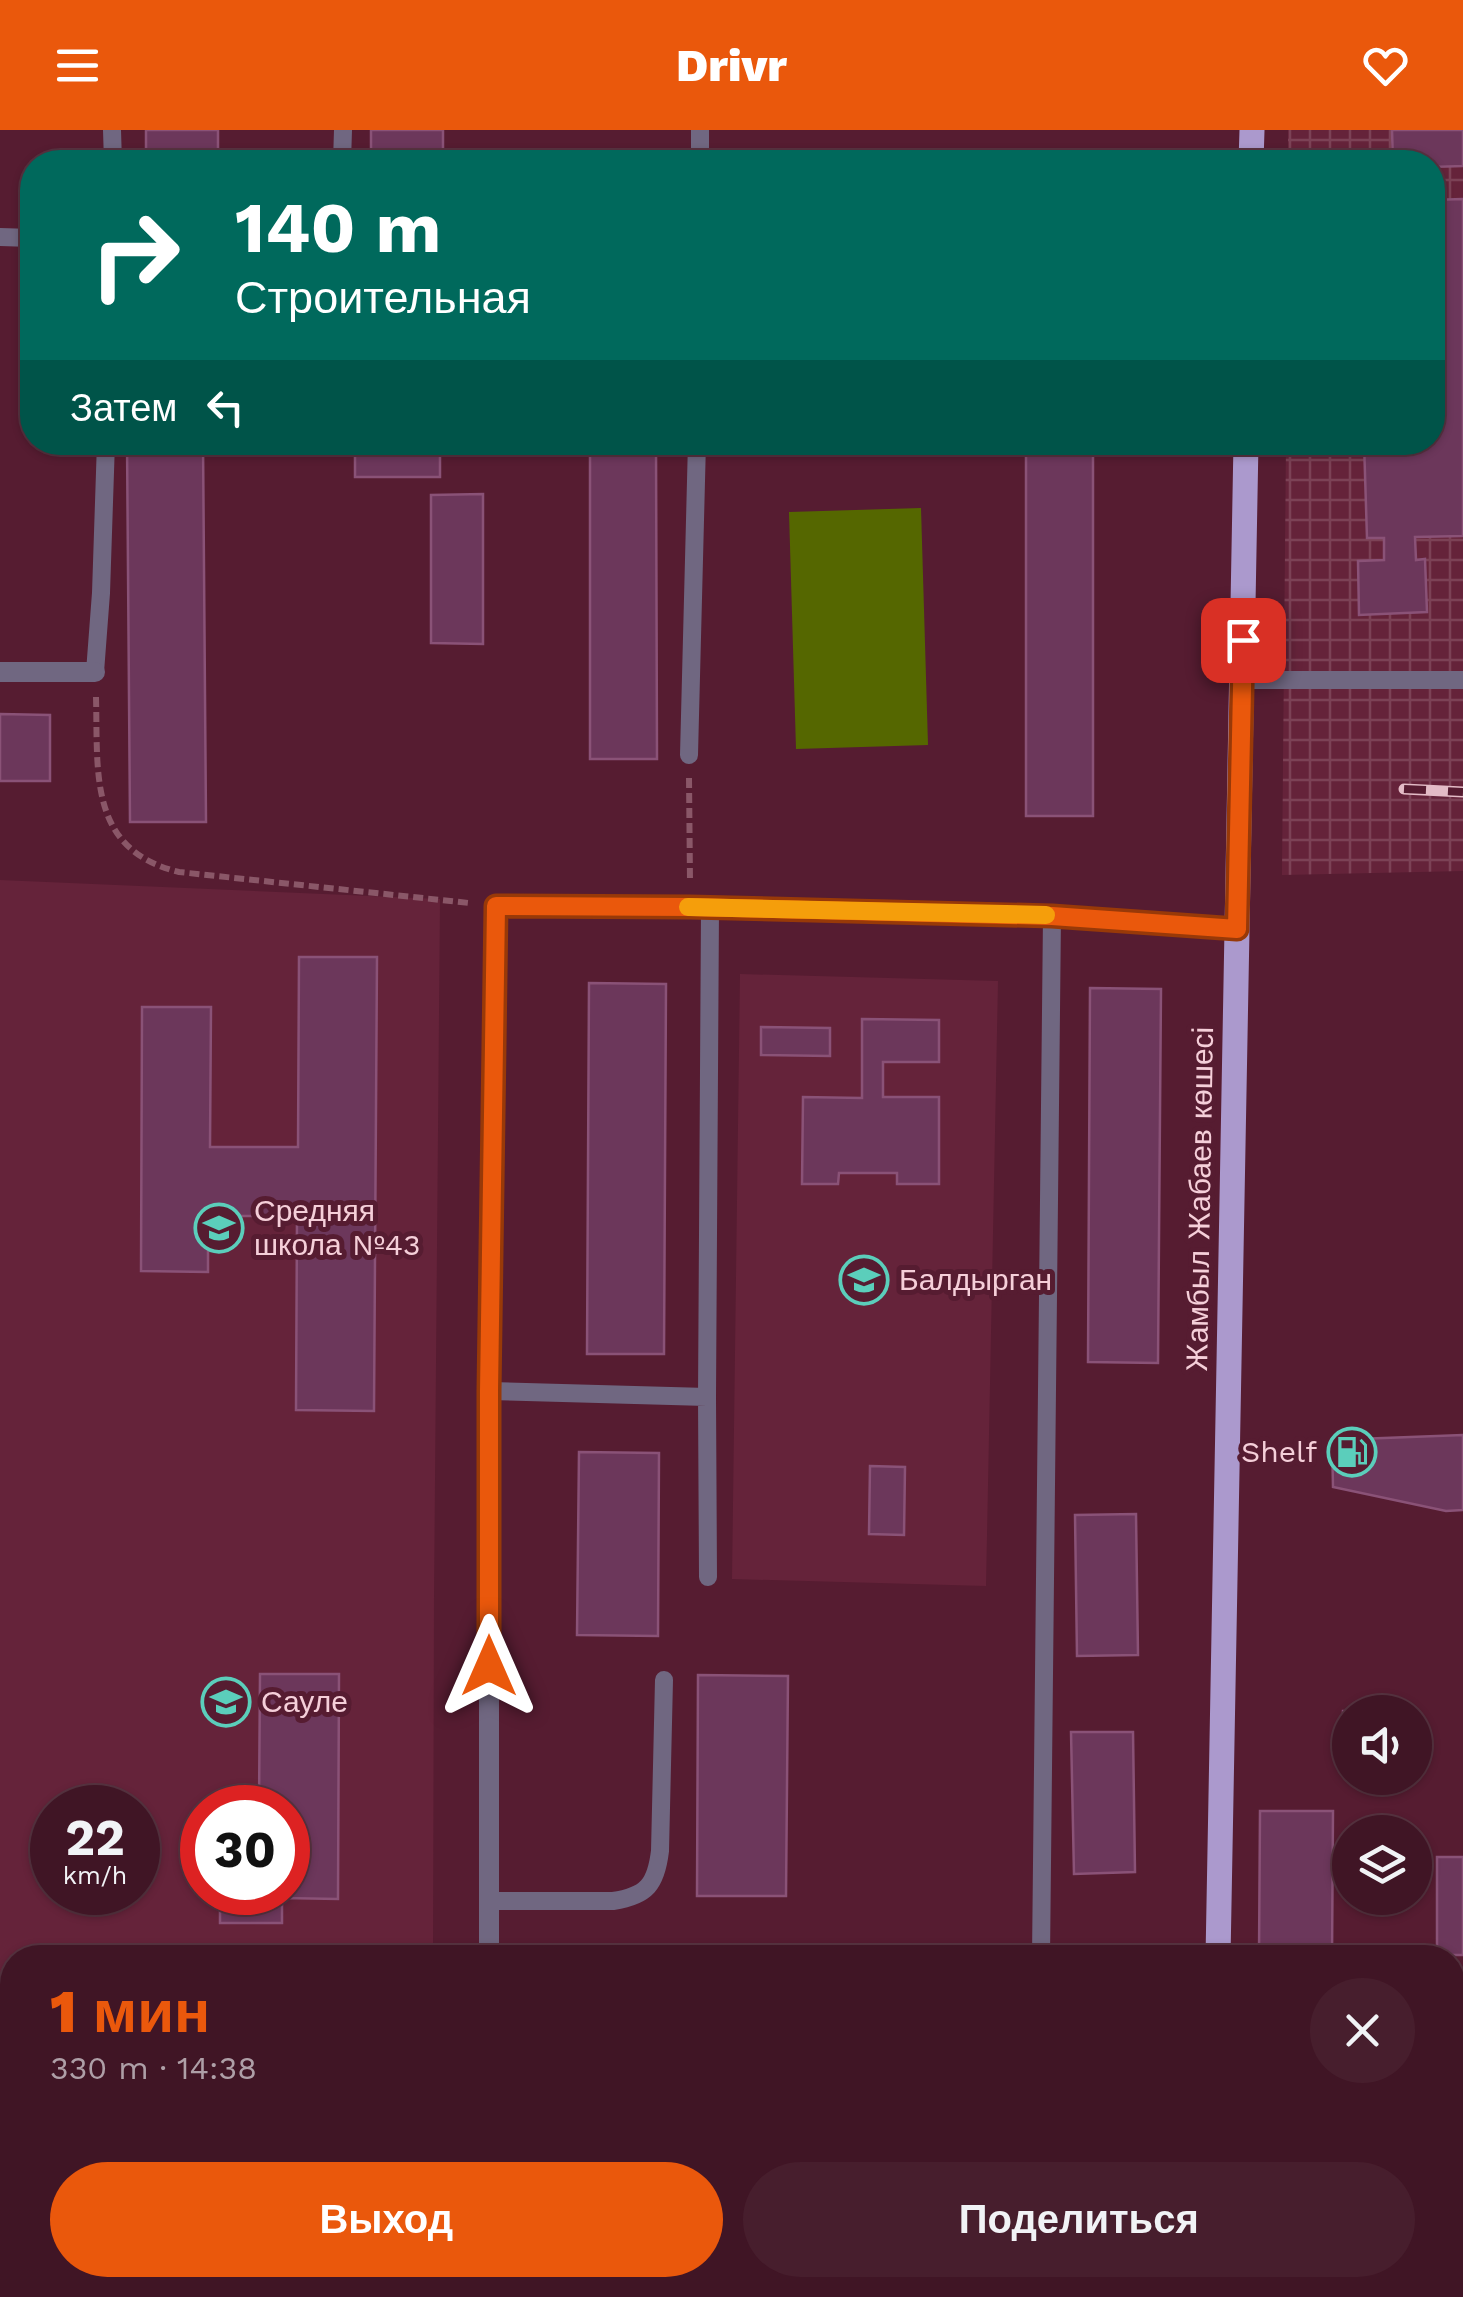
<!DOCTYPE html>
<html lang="ru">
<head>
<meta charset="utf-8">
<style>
	body { margin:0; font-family:"Work Sans",sans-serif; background:#471e2d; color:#f1f3f6; height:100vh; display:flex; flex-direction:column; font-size:38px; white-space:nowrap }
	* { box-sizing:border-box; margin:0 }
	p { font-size:32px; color:#ae9fa7 }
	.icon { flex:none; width:55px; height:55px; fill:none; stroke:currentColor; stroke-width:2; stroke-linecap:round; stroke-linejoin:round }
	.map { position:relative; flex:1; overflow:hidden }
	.drawer { position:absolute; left:0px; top:1815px; width:1465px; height:352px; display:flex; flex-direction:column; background:#401525; border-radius:40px 40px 0 0; box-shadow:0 2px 8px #0004,0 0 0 2px #593442 }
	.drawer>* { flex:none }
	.guide { position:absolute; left:20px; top:20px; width:1425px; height:305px; border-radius:40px; box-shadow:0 2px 8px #0004,0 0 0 2px #593442; background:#00695c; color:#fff; overflow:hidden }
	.buttons { position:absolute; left:1332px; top:1565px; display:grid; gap:20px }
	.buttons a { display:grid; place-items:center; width:100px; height:100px; border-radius:50%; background:#401525; box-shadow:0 2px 8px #0004,0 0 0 2px #593442; font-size:50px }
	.speed { position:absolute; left:30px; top:1655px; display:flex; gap:20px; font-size:50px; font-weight:700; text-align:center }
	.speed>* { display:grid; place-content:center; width:130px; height:130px; border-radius:50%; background:#401525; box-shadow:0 2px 8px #0004,0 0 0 2px #593442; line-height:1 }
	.speed small { font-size:25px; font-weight:400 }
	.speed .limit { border:15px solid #d22; background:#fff; color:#111 }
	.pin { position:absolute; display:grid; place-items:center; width:85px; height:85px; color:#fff; margin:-42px; border-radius:20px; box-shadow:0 5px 15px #0006 }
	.me { position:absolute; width:110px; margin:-55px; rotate:0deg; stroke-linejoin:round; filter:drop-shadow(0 0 8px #0008) }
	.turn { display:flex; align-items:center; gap:35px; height:210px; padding:0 50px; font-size:45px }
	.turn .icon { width:130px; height:130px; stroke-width:2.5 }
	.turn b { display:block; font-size:70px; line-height:85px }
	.then { display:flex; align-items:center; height:95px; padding:0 50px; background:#0003; gap:20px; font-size:38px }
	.round { display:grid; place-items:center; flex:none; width:105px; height:105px; border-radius:52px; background:#471e2d }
	.head { display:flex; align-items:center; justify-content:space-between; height:170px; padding:0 50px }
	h1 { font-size:60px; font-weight:800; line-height:75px; color:#ea580c }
	.primary-button { display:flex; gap:20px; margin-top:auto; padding:20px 50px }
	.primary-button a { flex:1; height:115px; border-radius:60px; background:#ea580c; color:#fff; font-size:40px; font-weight:800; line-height:115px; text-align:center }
	.primary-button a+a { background:#471e2d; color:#f1f3f6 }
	header { display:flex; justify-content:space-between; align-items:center; height:130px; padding:0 50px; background:#ea580c; color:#fff; font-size:45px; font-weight:800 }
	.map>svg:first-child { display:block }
	.built { fill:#65233a; fill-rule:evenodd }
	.industrial { fill:url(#industrial-grid) }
	.pitch { fill:#556700 }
	.building { fill:#6c375b; stroke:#8a5277; stroke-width:2.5 }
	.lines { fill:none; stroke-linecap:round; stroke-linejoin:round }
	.path { stroke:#8a5768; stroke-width:6; stroke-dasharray:10 5; stroke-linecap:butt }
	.service { stroke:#706781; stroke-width:18 }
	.minor { stroke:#706781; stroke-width:20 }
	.primary { stroke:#ab99cd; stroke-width:25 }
	.rail-casing { stroke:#e3bbc6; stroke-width:11 }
	.rail { stroke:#561c31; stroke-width:8; stroke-dasharray:22; stroke-linecap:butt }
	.route-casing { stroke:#983908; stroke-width:25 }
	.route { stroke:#ea580c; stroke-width:18 }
	.slow { stroke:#f59e0b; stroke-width:18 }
	.labels { text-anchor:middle; stroke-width:10; stroke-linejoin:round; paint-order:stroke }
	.street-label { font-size:30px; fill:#f5cfd9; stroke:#561c31 }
	.poi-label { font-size:30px; fill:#f5cfd9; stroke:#561c31; text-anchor:start }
</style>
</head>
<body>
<header><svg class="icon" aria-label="menu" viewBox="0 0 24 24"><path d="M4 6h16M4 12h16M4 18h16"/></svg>Drivr<svg class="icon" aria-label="heart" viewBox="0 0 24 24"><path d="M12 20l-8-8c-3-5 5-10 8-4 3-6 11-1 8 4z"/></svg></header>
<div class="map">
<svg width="1463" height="2167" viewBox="0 0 1463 2167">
	<defs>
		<pattern id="industrial-grid" width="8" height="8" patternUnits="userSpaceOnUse" patternTransform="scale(2.5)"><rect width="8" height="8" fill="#65233a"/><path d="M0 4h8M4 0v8" fill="none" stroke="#7c4256"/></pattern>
	</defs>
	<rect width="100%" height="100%" fill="#561c31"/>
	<path class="built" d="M 0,750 L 440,769 L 434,1467 L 433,1827 L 12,1828 L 12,2155 L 18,2155 L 18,2163 L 0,2163 ZM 52,1678 L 138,1678 L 138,1762 L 52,1762 ZM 202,1678 L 288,1678 L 288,1762 L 202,1762 Z
		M 740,844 L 998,851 L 986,1456 L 732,1449 Z"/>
	<path class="industrial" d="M 1288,0 L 1463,0 L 1463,741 L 1282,745 L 1286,313 L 1432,312 L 1432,32 L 1288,32 Z"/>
	<path class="pitch" d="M 921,378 L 928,615 L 796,619 L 789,382 Z"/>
	<path class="building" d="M 146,0 L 218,0 L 218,32 L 146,32 Z
		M 371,0 L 443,0 L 443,32 L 371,32 Z
		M 1392,0 L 1463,0 L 1463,36 L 1432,37 L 1432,32 L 1393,32 Z
		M 1463,69 L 1463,406 L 1415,407 L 1416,430 L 1425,429 L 1427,482 L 1359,485 L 1358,431 L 1384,430 L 1384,408 L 1367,408 L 1364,312 L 1432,312 L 1432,70 Z
		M 127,312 L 203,312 L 206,692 L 130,692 Z
		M 355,312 L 440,312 L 440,347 L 355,347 Z
		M 590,312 L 656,312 L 657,629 L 590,629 Z
		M 1026,312 L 1093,312 L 1093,686 L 1026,686 Z
		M 483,364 L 483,514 L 431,513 L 431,365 Z
		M 0,584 L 50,585 L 50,651 L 0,651 Z
		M 299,827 L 377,827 L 374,1281 L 296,1280 L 297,1086 L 208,1086 L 208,1142 L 141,1141 L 142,877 L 211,877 L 210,1017 L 298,1017 Z
		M 589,853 L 666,854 L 664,1224 L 587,1224 Z
		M 1090,858 L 1161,859 L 1158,1233 L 1088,1232 Z
		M 862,889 L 939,890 L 939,932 L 883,932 L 883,967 L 939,967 L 939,1054 L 897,1054 L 897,1043 L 839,1043 L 838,1054 L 802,1054 L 803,967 L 862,968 Z
		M 761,897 L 830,898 L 830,926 L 761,925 Z
		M 1463,1305 L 1463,1380 L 1446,1381 L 1333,1357 L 1332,1310 Z
		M 579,1322 L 659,1323 L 658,1506 L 577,1505 Z
		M 870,1336 L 905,1337 L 904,1405 L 869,1404 Z
		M 1136,1384 L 1138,1525 L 1077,1526 L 1075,1385 Z
		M 260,1544 L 339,1544 L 338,1769 L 282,1768 L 282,1793 L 220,1793 L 220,1762 L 288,1762 L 288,1678 L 259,1678 Z
		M 698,1545 L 788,1546 L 786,1766 L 697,1766 Z
		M 1343,1581 L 1384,1582 L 1350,1582 L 1350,1644 L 1342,1644 Z
		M 1071,1602 L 1133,1602 L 1135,1742 L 1074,1744 Z
		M 1260,1681 L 1333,1681 L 1332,1828 L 1259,1828 Z
		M 1437,1727 L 1463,1727 L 1463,1825 L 1437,1825 Z
		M 570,1816 L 640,1816 L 640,1828 L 570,1828 Z
		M 979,1819 L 979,1828 L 794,1828 L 794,1823 Z
		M 1129,1823 L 1129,1828 L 1068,1828 L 1068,1824 Z
		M 132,2155 L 199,2155 L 199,2167 L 132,2167 Z
		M 352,2155 L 424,2155 L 424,2167 L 352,2167 Z
		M 567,2155 L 651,2155 L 651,2167 L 567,2167 Z
		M 1057,2155 L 1123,2155 L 1123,2167 L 1056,2167 Z"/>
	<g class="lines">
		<path class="path" d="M 96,567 C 98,643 88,720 179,742 L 469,773
			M 689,648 L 690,751
			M 0,2149 L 12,2149"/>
		<path class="service" d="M 112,0 L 113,32
			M 700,0 L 700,32
			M 342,32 L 343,0
			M 0,107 L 32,108
			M 95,542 L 101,463 L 106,312
			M 1242,550 L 1463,550
			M 689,625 L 697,312
			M 489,1261 L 707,1267
			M 708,1447 L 707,1267 L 710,779
			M 489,1771 L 613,1771 C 647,1766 656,1754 660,1721 L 664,1550
			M 1041,1828 L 1052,786
			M 1452,2064 L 1463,2065
			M 79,2155 L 80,2167
			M 309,2167 L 309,2155"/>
		<path class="minor" d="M 0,542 L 95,542
			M 489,1828 L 489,1261 L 495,776 L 690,777 L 1052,786 L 1237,799
			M 491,2155 L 491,2167"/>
		<path class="primary" d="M 1251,32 L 1252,0
			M 1218,1828 L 1246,312
			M 1214,2155 L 1214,2167"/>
		<g class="rail-casing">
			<path id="rail" d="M 1404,659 L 1463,662"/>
		</g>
		<use href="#rail" class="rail"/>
	</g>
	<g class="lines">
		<g class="route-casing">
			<path id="route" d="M 489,1536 L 489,1261 L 496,776 L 690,777 L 1052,786 L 1237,799 L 1243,510"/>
		</g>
		<use href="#route" class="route"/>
		<path class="slow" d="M 688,777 L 1046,785"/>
	</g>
	<defs>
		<g id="school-ring" transform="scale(2.5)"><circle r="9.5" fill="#561c31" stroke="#5bcebb" stroke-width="1.5"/><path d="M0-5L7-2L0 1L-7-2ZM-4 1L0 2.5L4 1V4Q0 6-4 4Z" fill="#5bcebb"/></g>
		<g id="fuel-ring" transform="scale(2.5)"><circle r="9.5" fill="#561c31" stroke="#5bcebb" stroke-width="1.5"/><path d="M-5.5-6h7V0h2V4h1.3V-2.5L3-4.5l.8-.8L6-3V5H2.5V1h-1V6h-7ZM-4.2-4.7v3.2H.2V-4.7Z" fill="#5bcebb"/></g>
	</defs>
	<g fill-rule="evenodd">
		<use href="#school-ring" x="219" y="1098"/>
		<use href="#school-ring" x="864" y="1150"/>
		<use href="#fuel-ring" x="1352" y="1322"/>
		<use href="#school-ring" x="226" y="1572"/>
	</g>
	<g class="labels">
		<g class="street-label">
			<text transform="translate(1200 1069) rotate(-89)" y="10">Жамбыл Жабаев көшесі</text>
		</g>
		<g class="poi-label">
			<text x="254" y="1091">Средняя<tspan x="254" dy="34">школа №43</tspan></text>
			<text x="899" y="1160">Балдырган</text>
			<text x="1317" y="1332" text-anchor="end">Shelf</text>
			<text x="261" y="1582">Сауле</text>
		</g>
	</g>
</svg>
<div class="buttons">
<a><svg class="icon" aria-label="sound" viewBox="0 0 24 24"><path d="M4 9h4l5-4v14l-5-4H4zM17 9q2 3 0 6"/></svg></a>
<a><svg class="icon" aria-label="layers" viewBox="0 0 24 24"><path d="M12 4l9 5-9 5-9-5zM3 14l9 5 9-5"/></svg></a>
</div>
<div class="speed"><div>22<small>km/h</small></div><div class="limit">30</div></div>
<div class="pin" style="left:1243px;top:510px;background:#d93025"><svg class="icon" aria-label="arrive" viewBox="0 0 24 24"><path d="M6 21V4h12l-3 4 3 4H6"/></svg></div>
<svg class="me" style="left:489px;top:1536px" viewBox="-20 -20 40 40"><path d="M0-17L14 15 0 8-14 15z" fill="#ea580c" stroke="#fff" stroke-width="4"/></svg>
<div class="guide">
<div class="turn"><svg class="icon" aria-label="right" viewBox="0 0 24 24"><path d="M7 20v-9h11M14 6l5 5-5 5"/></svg><div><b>140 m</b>Строительная</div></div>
<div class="then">Затем<svg class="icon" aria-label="left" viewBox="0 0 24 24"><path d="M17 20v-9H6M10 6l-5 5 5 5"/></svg></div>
</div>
<section class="drawer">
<div class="head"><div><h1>1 мин</h1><p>330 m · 14:38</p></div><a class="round"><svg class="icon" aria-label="close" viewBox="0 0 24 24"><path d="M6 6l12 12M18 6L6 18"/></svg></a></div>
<div class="primary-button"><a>Выход</a><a>Поделиться</a></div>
</section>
</div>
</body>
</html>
